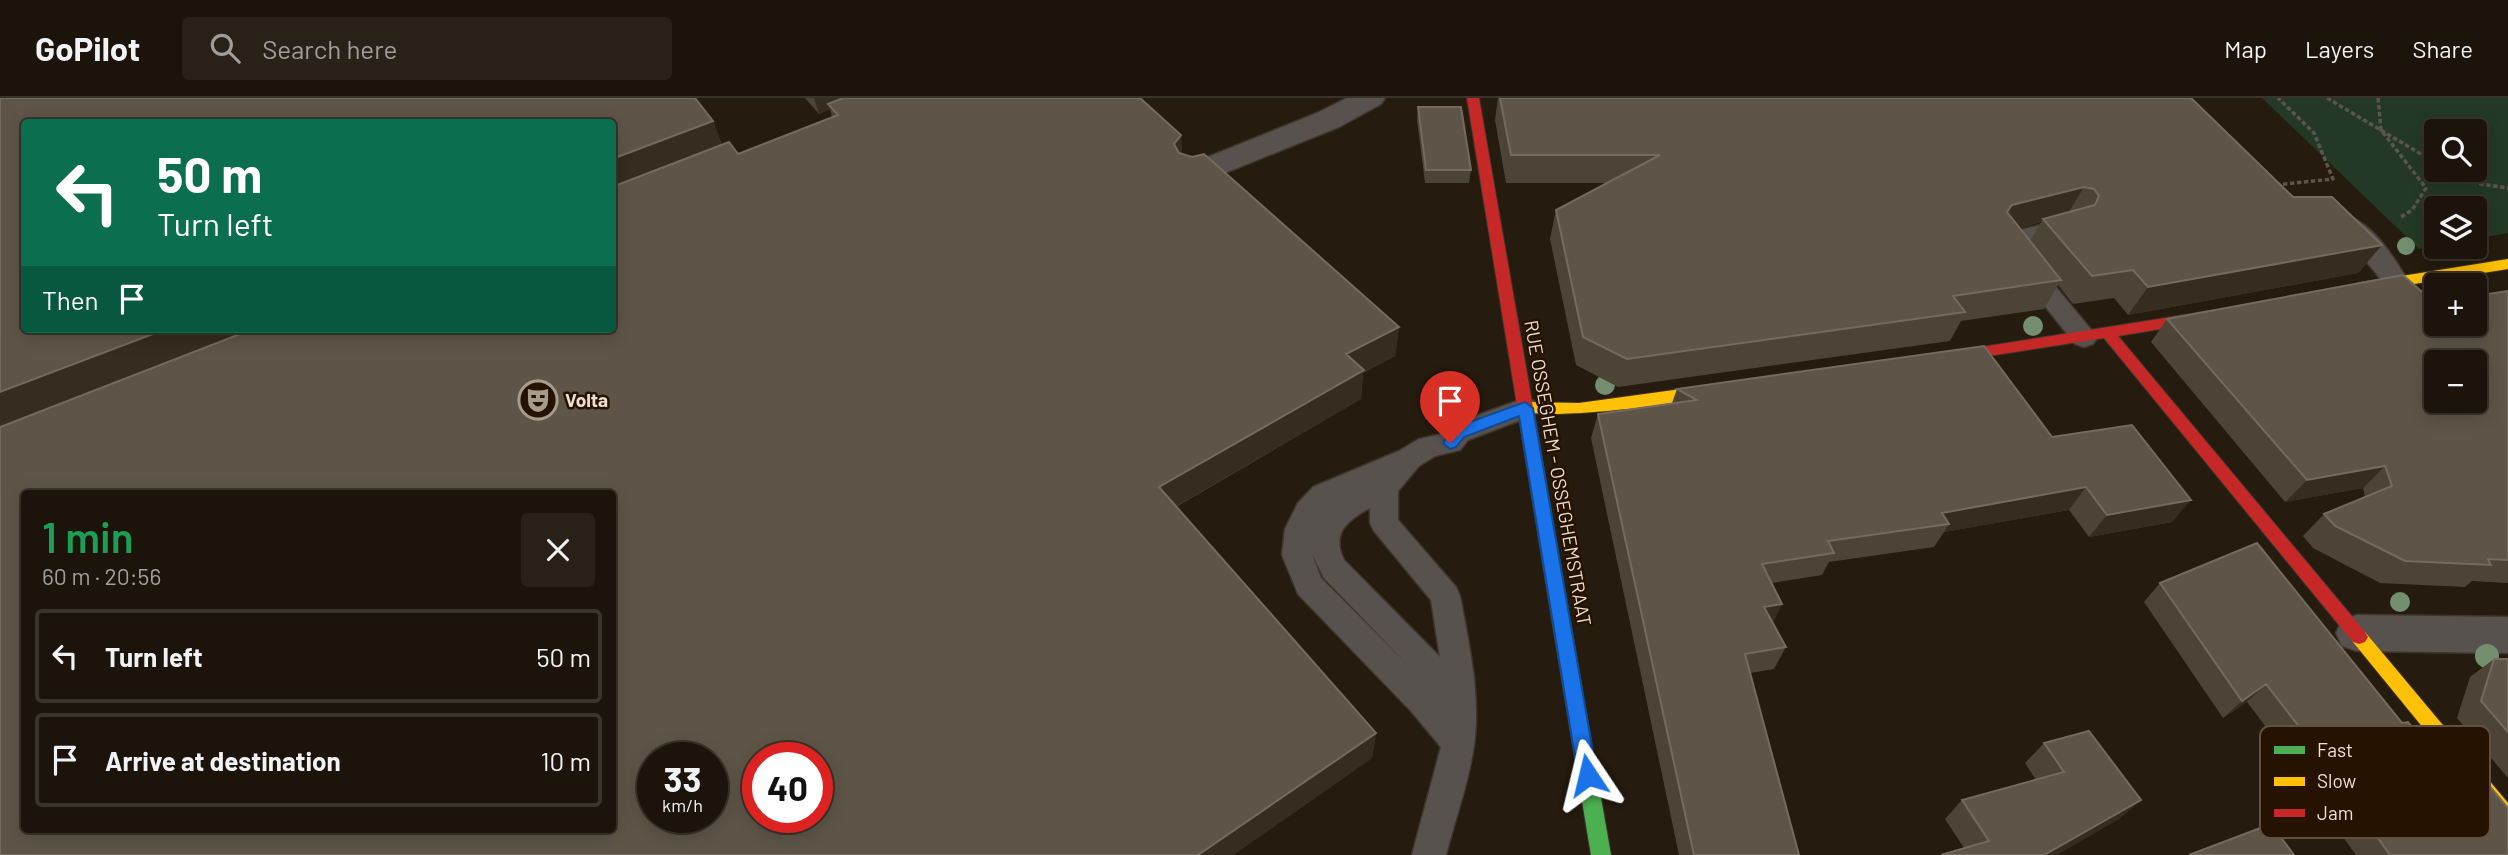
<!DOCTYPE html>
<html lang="en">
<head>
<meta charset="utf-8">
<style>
	body { margin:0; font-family:Barlow,sans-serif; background:#292118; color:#f1f3f6; height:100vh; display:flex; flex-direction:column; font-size:26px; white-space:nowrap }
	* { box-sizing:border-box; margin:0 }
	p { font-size:23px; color:#a09e9c }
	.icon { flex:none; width:38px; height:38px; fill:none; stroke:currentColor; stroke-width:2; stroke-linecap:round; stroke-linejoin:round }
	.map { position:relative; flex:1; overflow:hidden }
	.side { position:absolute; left:21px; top:392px; width:595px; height:343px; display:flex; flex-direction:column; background:#1c140a; border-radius:7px; box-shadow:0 4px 18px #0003,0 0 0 2px #3a332b }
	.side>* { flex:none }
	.hud { position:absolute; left:21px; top:21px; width:595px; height:214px; border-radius:7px; box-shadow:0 4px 18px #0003,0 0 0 2px #3a332b; background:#0b6e4f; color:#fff; overflow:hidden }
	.tools { position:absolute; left:2424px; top:21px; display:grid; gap:14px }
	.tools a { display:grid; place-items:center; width:63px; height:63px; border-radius:7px; background:#1c140a; box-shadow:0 4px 18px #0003,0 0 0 2px #3a332b; font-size:35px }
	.speed { position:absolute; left:637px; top:644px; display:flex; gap:14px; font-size:35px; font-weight:700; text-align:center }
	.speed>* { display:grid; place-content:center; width:91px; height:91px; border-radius:50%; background:#1c140a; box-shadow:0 4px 18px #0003,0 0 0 2px #3a332b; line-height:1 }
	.speed small { font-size:18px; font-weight:400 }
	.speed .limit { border:10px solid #d22; background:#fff; color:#111 }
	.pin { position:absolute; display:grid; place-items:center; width:60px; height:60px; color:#fff; margin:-72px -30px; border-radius:50% 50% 50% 0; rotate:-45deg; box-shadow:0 0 7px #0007 }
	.pin .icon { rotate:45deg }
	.me { position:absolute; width:77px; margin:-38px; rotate:350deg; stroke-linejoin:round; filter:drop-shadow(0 0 5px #0008) }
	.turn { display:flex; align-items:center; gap:24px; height:147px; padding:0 21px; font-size:32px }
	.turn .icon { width:91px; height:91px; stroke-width:2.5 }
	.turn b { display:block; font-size:49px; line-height:60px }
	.then { display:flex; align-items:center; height:66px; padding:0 21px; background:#0003; gap:14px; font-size:26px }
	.round { display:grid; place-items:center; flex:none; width:74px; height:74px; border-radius:7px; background:#292118 }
	.head { display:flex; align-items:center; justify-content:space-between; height:119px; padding:0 21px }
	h1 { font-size:42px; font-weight:600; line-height:52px; color:#1e9e55 }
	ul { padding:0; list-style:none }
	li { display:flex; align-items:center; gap:21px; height:94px; margin:0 14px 10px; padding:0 7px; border:4px solid #3a332b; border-radius:7px }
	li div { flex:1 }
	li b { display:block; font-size:26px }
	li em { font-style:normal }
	header { display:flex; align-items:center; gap:42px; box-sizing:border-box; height:98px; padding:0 35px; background:#1c140a; border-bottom:2px solid #3a332b }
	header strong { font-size:33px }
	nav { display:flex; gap:38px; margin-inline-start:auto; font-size:24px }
	.search { width:490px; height:63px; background:#292118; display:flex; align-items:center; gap:18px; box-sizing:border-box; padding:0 24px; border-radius:7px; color:#a09e9c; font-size:26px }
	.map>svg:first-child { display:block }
	.green { fill:#233925; fill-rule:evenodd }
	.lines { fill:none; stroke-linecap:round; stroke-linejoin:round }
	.lane-casing { stroke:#3f362b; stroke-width:3 }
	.street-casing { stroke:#3f362b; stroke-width:3 }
	.fast-casing { stroke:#3f362b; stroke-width:2 }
	.slow-casing { stroke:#3f362b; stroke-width:2 }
	.jam-casing { stroke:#3f362b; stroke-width:2 }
	.path { stroke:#5b544f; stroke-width:3.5; stroke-dasharray:4.5 2.5; stroke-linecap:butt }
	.lane { fill:#58524f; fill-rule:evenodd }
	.street { fill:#58524f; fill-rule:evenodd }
	.fast { fill:#4caf50; fill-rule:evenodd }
	.slow { fill:#ffc107; fill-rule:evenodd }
	.jam { fill:#c62828; fill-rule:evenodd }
	.tree { fill:#748e70 }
	.wall { fill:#4d4438; fill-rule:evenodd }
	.shaded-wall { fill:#362c20 }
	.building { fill:#5e5548; stroke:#756a5e; stroke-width:2; fill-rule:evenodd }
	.route { fill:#1a73e8; stroke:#114b97; stroke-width:2 }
	.labels { text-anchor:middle; stroke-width:5; stroke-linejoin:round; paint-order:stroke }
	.poi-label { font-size:19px; font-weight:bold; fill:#ede0d2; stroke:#251200; text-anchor:start }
	.street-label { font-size:19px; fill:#ede0d2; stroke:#251200 }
	.key { fill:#251200; stroke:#61503f; stroke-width:2 }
	.key-label { font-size:19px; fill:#ede0d2 }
</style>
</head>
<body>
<header>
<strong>GoPilot</strong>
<div class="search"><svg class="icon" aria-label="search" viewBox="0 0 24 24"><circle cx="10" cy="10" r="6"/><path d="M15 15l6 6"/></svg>Search here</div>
<nav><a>Map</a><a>Layers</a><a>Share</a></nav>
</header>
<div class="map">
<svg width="2508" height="757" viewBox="0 0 2508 757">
	<rect width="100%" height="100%" fill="#251b0e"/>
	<path class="green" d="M 2262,0 L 2508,0 L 2508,135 L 2475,141 L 2474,110 L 2436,110 L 2436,148 L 2419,151 ZM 2436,33 L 2474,33 L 2474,72 L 2436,72 Z"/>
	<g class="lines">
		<g class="lane-casing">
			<path id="lane" d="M 2349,119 C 2373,126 2396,162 2408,183 L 2405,189 L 2396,192 L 2387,189 L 2337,127 L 2341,121 Z
				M 2068,120 L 2076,122 L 2080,128 L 2076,134 L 2022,148 L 2093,234 L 2097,240 L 2093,246 L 2084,249 L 2075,246 L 1994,144 L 1997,138 Z
				M 1525,300 L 1534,303 L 1538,310 L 1534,317 L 1468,342 L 1460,352 L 1435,358 L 1419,368 L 1398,393 L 1398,422 L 1456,489 L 1460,498 C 1469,546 1481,599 1474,647 C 1469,684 1455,721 1446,757 L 1412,757 L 1441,649 L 1410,612 L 1298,496 L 1282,457 L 1285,431 L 1298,405 L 1313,389 L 1399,353 L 1419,341 L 1442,336 L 1448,328 ZM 1370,410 L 1370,425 L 1374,433 L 1431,502 L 1440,559 L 1344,462 C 1331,436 1347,422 1370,410 ZM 1312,456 L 1324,480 L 1409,568 L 1321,480 Z"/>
		</g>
		<g class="street-casing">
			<path id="street" d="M 1347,0 L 1385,0 L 1381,6 L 1339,29 L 1205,83 L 1194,86 L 1183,83 L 1178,76 L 1183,69 L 1317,15 Z
				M 2357,517 L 2508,519 L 2508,555 L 2357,553 L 2342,548 L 2336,535 L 2342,522 Z"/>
		</g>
		<g class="fast-casing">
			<path id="fast" d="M 1562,521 L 1568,523 L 1571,528 L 1611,757 L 1591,757 L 1553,528 L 1556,523 Z"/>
		</g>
		<g class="slow-casing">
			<path id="slow" d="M 2508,161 L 2508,171 L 2358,195 L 2351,190 L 2358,185 Z
				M 1725,285 L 1730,287 L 1732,291 L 1730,295 C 1704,303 1530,327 1517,310 L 1525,304 L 1579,305 Z
				M 2359,532 L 2365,534 L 2508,705 L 2508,728 L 2501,725 L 2353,544 L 2350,539 L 2353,534 Z"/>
		</g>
		<g class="jam-casing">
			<path id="jam" d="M 1467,0 L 1479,0 L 1571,528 L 1568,533 L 1562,535 L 1556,533 L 1553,528 Z
				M 2216,212 L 2221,213 L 2223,217 L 2221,221 L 2118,238 L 2365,534 L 2368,539 L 2365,544 L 2359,546 L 2353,544 L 2104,240 L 1937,266 L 1930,261 L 1937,256 Z"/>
		</g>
		<path class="path" d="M 2327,0 L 2436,65
			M 2378,0 L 2381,32 L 2426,90 L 2412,112 L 2401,119
			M 2447,72 L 2481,86 L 2508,90
			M 2276,87 L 2333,81 L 2314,35 L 2278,0"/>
		<use href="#lane" class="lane"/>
		<use href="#street" class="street"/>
		<use href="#fast" class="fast"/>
		<use href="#slow" class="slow"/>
		<use href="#jam" class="jam"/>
	</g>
	<g class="tree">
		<circle cx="2406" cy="148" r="9"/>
		<circle cx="2033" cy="228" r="10"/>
		<circle cx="1605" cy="287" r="10"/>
		<circle cx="2400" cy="504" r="10"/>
		<circle cx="2487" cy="558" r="12"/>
	</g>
	<path class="wall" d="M 0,0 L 713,23 L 722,47 L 738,56 L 832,19 L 830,11 L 819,16 L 805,0 L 1140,0 L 1181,37 L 1182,56 L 1399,229 L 1395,258 L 1363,275 L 1361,301 L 1176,409 L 1376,635 L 1372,660 L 1233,757 L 0,757 ZM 612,24 L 612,231 L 24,231 Z
		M 1498,0 L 2191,0 L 2293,99 L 2382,147 L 2358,175 L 2128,217 L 2114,200 L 2073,206 L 2058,187 L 2044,211 L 1961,223 L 1950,243 L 1618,289 L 1576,267 L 1550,141 L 1556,112 L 1607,85 L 1506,85 L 1495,22 ZM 2041,124 L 2030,143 L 2019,130 Z
		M 1418,9 L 1471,72 L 1469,85 L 1425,85 L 1417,22 Z
		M 2508,193 L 2508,485 L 2472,483 L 2465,489 L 2380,485 L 2313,450 L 2303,438 L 2324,416 L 2365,399 L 2363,390 L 2285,404 L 2151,244 L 2167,221 L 2436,226 Z
		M 1677,291 L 2052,339 L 2172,424 L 2089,439 L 2069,412 L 1944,434 L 1934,449 L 1829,464 L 1822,477 L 1772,485 L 1782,506 L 1773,524 L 1786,549 L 1774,571 L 1750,575 L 1799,757 L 1679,757 L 1591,340 L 1598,316 L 1672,305 Z
		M 2160,485 L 2402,625 L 2434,656 L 2452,643 L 2508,757 L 2356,757 L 2325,714 L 2329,712 L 2247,604 L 2223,620 L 2144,504 Z
		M 2494,561 L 2508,561 L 2508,680 L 2457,620 L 2470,579 Z
		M 2044,645 L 2141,702 L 2119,721 L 1964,750 L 1945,721 L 1962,702 L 2036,682 L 2025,665 Z"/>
	<path class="shaded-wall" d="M 814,0 L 859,0 L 828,6 L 830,11 L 819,16 Z
		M 713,23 L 724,53 L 612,96 L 612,61 Z
		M 1181,37 L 1183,66 L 1174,46 Z
		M 2084,89 L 2067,117 L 2043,121 L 2041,124 L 1996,135 L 1992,143 L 2012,107 Z
		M 2382,147 L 2358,175 L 2128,217 L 2148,189 Z
		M 1399,229 L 1395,258 L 1363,275 L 1361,301 L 1161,417 L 1159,389 L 1346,256 Z
		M 166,231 L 267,231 L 0,335 L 0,294 Z
		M 2385,368 L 2363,390 L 2285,404 L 2307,382 Z
		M 2086,389 L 2069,412 L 1944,434 L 1949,426 L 1942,415 Z
		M 2191,402 L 2172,424 L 2089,439 L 2107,417 Z
		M 1782,506 L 1771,528 L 1764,509 Z
		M 2266,586 L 2247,604 L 2223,620 L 2242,603 Z
		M 1376,635 L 1372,660 L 1233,757 L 1198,757 Z
		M 2141,702 L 2119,721 L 2057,757 L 2044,757 Z"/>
	<path class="building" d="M 0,0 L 695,0 L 713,23 L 612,61 L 612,24 L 24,24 L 24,231 L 166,231 L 0,294 Z
		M 843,0 L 1140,0 L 1181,37 L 1174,46 L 1179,55 L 1192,59 L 1204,56 L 1399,229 L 1346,256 L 1364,272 L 1159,389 L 1376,635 L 1198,757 L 0,757 L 0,329 L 253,231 L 612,231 L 612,89 L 729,44 L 738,56 L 838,17 L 828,6 ZM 24,396 L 612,396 L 612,732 L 24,732 ZM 653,660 L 712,660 L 712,719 L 653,719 ZM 758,660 L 817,660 L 817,719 L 758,719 Z
		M 1500,0 L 2191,0 L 2293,99 L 2332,99 L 2382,147 L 2148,189 L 2133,172 L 2092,178 L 2043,121 L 2095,107 L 2099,98 L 2094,91 L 2084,89 L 2012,107 L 2007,114 L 2061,182 L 1953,198 L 1965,214 L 1627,261 L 1583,239 L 1556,112 L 1660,57 L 1511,57 Z
		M 1418,9 L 1461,9 L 1471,72 L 1426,72 Z
		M 2403,177 L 2421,193 L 2432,193 L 2436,197 L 2436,226 L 2474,226 L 2474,198 L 2508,193 L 2508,462 L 2488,461 L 2491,467 L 2405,463 L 2335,428 L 2324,416 L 2392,388 L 2385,368 L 2307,382 L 2167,221 ZM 2436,264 L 2474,264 L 2474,303 L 2436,303 Z
		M 1984,248 L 2052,339 L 2132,327 L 2191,402 L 2107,417 L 2086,389 L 1942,415 L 1949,426 L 1828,443 L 1834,455 L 1762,466 L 1782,506 L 1764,509 L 1786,549 L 1745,556 L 1799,757 L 1694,757 L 1598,316 L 1697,302 L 1677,291 Z
		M 2257,445 L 2402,625 L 2408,624 L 2438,661 L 2452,643 L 2508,710 L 2508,757 L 2390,757 L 2348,698 L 2352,697 L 2266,586 L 2242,603 L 2160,485 Z
		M 2494,561 L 2508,561 L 2508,634 L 2481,603 Z
		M 2089,633 L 2141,702 L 2044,757 L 1941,757 L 1989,743 L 1962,702 L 2064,674 L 2044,645 Z
		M 2271,726 L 2294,757 L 2189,757 Z"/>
	<path class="route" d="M 1525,304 L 1533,310 L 1597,677 L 1594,683 L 1588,686 L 1581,683 L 1578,677 L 1519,318 L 1464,339 L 1456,349 L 1450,351 L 1443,345 L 1453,330 Z"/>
	<defs>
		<g id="theatre-ring" transform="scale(2.0125)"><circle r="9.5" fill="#251200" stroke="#a79b8d" stroke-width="1.5"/><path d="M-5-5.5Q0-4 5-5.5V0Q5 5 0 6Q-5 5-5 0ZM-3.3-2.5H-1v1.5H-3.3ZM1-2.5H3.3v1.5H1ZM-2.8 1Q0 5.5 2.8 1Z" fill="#a79b8d"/></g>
	</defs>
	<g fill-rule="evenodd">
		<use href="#theatre-ring" x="538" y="302"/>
	</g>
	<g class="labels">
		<g class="poi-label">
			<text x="565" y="309">Volta</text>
		</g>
		<g class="street-label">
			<text transform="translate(1558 375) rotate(80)" y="7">RUE OSSEGHEM - OSSEGHEMSTRAAT</text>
		</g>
	</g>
	<rect x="2260" y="628" width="230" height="112" rx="10" class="key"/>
	<rect x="2274" y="648" width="31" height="8" fill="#4caf50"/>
	<rect x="2274" y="679" width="31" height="9" fill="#ffc107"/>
	<rect x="2274" y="711" width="31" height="8" fill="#c62828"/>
	<g class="key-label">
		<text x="2317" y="659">Fast</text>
		<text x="2317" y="690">Slow</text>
		<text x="2317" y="722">Jam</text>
	</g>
</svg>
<div class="tools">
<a><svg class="icon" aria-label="search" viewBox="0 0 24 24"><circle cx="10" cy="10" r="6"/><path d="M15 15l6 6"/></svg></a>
<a><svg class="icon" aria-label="layers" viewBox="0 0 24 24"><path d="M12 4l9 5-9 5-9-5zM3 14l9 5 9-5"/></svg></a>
<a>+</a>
<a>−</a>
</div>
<div class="speed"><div>33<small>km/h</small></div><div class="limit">40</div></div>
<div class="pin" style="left:1450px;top:345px;background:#d93025"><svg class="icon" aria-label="arrive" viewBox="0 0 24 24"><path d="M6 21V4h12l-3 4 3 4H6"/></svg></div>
<svg class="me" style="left:1588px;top:677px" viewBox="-20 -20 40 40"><path d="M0-17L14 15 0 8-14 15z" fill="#1a73e8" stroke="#fff" stroke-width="4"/></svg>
<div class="hud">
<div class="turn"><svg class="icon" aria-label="left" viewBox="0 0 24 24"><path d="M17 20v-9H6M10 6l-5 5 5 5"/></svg><div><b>50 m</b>Turn left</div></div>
<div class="then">Then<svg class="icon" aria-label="arrive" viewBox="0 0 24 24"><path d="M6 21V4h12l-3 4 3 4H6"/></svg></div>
</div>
<section class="side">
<div class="head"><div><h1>1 min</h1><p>60 m · 20:56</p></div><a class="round"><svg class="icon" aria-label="close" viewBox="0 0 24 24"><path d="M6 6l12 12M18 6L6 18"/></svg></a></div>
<ul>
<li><svg class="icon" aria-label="left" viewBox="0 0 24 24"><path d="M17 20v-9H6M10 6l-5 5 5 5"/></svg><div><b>Turn left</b></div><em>50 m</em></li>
<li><svg class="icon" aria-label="arrive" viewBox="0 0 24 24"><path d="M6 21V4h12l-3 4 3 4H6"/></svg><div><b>Arrive at destination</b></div><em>10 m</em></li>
</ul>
</section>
</div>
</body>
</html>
